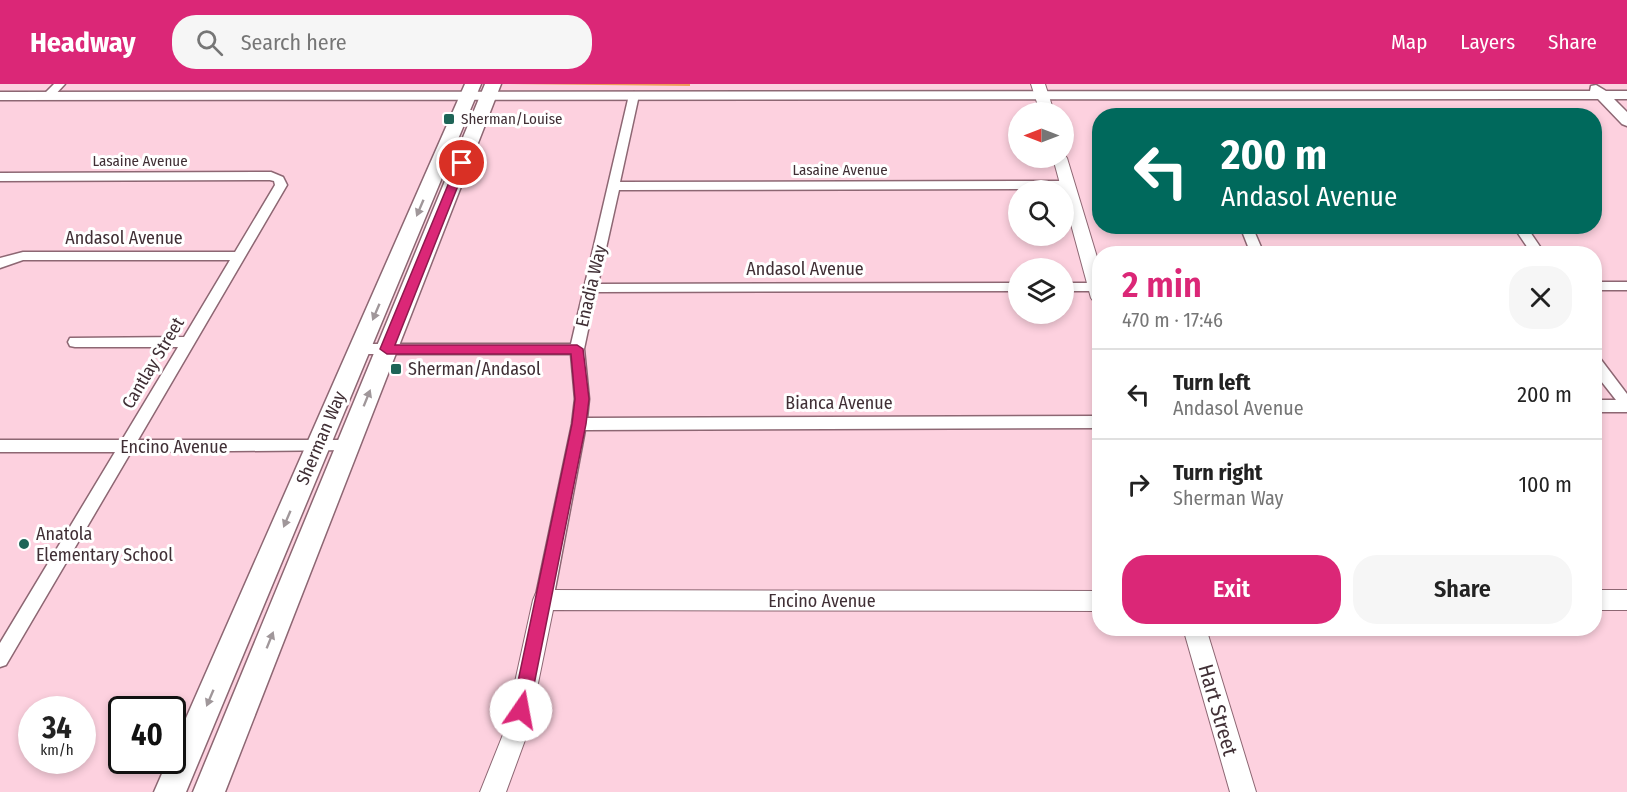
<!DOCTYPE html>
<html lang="en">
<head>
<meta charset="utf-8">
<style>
	body { margin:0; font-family:"Fira Sans Condensed",sans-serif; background:#f6f6f6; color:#222; height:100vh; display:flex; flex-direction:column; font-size:22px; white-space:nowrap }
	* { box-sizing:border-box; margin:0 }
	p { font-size:20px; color:#767676 }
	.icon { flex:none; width:33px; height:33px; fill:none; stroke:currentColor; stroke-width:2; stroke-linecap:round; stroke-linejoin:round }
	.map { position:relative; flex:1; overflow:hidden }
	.details { position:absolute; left:1092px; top:162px; width:510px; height:390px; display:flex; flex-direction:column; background:#fff; border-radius:24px; box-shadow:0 3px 9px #0003 }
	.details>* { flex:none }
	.banner { position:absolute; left:1092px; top:24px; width:510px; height:126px; border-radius:24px; box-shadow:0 3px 9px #0003; background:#00695c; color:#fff; overflow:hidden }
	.needle { width:39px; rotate:270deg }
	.controls { position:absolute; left:1008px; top:18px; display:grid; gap:12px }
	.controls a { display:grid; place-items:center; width:66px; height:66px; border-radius:50%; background:#fff; box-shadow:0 3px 9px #0003; font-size:30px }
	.speed { position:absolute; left:18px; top:612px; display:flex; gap:12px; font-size:30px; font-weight:700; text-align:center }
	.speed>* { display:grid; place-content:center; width:78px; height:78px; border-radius:50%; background:#fff; box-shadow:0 3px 9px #0003; line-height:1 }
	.speed small { font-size:15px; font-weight:400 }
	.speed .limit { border:3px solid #111; border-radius:9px; background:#fff; color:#111 }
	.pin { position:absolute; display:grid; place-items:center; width:51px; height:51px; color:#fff; margin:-26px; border:3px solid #fff; border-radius:50%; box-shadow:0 2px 6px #0007 }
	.me { position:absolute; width:66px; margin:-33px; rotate:12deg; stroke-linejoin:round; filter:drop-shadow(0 0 4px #0008) }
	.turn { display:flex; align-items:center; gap:21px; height:126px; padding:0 30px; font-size:27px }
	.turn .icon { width:78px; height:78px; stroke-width:2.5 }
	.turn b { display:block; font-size:42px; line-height:51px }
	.round { display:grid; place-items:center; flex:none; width:63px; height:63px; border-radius:24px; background:#f6f6f6 }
	.overview { display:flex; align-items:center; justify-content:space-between; height:102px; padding:0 30px }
	h1 { font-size:36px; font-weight:600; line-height:45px; color:#db2777 }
	.button { display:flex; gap:12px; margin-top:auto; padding:12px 30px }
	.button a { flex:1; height:69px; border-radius:24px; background:#db2777; color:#fff; font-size:24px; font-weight:600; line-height:69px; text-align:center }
	.button a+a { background:#f6f6f6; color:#222 }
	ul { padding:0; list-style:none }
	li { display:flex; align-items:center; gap:18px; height:90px; padding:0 30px; border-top:2px solid #e0e0e0 }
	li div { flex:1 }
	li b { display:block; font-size:22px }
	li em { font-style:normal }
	header { display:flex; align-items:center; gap:36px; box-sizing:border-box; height:84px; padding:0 30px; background:#db2777; color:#fff }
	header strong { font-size:28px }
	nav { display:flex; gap:33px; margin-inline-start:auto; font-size:21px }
	.search { width:420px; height:54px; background:#f6f6f6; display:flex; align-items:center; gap:15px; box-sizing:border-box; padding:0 21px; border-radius:24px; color:#767676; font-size:22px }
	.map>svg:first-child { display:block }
	.green { fill:#f19b57 }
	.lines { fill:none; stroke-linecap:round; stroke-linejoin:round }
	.minor-casing { stroke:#8d6773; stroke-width:3 }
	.tertiary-casing { stroke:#8d6773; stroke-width:2 }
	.secondary-casing { stroke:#8d6773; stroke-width:3 }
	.primary-casing { stroke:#8d6773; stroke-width:3 }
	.minor { fill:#fff; fill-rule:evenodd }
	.tertiary { fill:#fff; fill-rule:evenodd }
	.secondary { fill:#fff; fill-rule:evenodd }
	.primary { fill:#fff; fill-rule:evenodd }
	.oneway { fill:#a0979a }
	.route { fill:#db2777; stroke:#8e194d; stroke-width:1.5 }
	.poi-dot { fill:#1e6457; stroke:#fff; stroke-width:2 }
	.labels { text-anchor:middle; stroke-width:6; stroke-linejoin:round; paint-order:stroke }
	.far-poi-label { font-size:15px; fill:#402f35; stroke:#fff; text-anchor:start }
	.far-street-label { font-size:15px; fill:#402f35; stroke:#fff }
	.street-label { font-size:18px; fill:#402f35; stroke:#fff }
	.poi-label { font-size:18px; fill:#402f35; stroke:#fff; text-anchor:start }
	.near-street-label { font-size:21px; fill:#402f35; stroke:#fff }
</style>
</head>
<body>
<header>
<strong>Headway</strong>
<div class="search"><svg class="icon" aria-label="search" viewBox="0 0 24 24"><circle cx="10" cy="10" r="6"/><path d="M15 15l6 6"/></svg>Search here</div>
<nav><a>Map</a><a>Layers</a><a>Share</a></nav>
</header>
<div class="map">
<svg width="1627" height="708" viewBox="0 0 1627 708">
	<rect width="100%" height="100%" fill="#fdd1df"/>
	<path class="green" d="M 510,0 L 690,0 L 690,2 Z"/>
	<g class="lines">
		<g class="minor-casing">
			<path id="minor" d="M 54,0 L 65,0 L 52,14 L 44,14 L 44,10 Z
				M 634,8 L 639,11 L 620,98 L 1067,97 L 1073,101 L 1067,105 L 619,106 L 598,200 L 1018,199 L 1018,207 L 596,208 L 584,265 L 589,315 L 587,334 L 1100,332 L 1100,344 L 585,346 L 553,516 L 550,521 L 544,524 L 538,521 L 535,516 L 572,340 L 575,315 L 571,270 L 360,270 L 353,265 L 360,260 L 571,260 L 629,11 Z
				M 271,88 L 283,93 L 287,101 L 138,356 L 347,356 L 352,358 L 355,362 L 352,366 L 131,368 L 6,581 L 0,583 L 0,559 L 115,368 L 0,368 L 0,356 L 122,356 L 178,263 L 75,263 L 70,262 L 68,258 L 70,254 L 184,253 L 230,176 L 23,176 L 0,184 L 0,174 L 23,168 L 235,168 L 275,101 L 274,97 L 270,96 L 0,97 L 0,89 Z
				M 1240,142 L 1252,142 L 1264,170 L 1251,170 Z
				M 1513,142 L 1526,142 L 1545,170 L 1532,170 Z
				M 1594,198 L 1627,198 L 1627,206 L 1594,206 Z
				M 1064,199 L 1100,199 L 1100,207 L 1064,207 Z
				M 1594,272 L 1599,273 L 1627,310 L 1627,328 L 1594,328 L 1594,316 L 1616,316 L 1594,288 Z"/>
		</g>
		<g class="tertiary-casing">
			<path id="tertiary" d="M 1031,0 L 1045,0 L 1054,28 L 1040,28 Z
				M 1064,70 L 1067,74 L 1100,183 L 1100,220 L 1094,218 L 1091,214 L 1053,74 L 1064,74 Z
				M 544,506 L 1100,507 L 1100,527 L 553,526 L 528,648 L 506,708 L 480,708 L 504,648 L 533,516 L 536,509 Z
				M 1594,506 L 1627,506 L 1627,526 L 1594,526 Z
				M 1183,544 L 1206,544 L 1256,708 L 1230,708 Z"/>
		</g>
		<g class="secondary-casing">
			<path id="secondary" d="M 1596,1 L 1606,7 L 1627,7 L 1627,15 L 1614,15 L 1627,28 L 1627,42 L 1622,40 L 1598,15 L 0,16 L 0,8 L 1590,7 L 1591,2 Z"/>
		</g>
		<g class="primary-casing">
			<path id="primary" d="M 465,0 L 481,0 L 186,708 L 154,708 L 168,676 L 172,676 L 172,666 Z
				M 485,0 L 501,0 L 225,708 L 193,708 Z"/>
		</g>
		<use href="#minor" class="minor"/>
		<use href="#tertiary" class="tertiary"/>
		<use href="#secondary" class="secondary"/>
		<use href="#primary" class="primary"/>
	</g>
	<defs><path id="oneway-solid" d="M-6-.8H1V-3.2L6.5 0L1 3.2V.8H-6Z" transform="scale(1.5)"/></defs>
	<g class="oneway">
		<use href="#oneway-solid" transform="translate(420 124) rotate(113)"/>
		<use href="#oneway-solid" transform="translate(376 228) rotate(113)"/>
		<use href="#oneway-solid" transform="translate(367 314) rotate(-68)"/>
		<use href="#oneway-solid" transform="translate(287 435) rotate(113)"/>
		<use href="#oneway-solid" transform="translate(270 556) rotate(-68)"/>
		<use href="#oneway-solid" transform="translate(210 614) rotate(113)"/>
	</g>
	<path class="route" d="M 462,76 L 467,79 L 395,261 L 577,261 L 583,265 L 589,315 L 586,340 L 529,626 L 527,632 L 521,634 L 515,632 L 512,626 L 572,340 L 575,315 L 571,270 L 387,270 L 380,265 L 457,79 Z"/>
	<g class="poi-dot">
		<rect x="443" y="29" width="12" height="12" rx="3"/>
		<rect x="390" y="279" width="12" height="12" rx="3"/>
		<circle cx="24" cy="460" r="6"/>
	</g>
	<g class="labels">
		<g class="far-poi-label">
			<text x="461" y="40">Sherman/Louise</text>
		</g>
		<g class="far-street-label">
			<text x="140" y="82">Lasaine Avenue</text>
			<text x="840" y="91">Lasaine Avenue</text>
		</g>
		<g class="street-label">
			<text x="124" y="160">Andasol Avenue</text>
			<text x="805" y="191">Andasol Avenue</text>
			<text transform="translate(591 202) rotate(-77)" y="6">Enadia Way</text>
			<text transform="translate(153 279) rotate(-59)" y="6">Cantlay Street</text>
			<text x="839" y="325">Bianca Avenue</text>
			<text transform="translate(321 354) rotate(-67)" y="6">Sherman Way</text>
			<text x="174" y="369">Encino Avenue</text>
			<text x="822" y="523">Encino Avenue</text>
		</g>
		<g class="poi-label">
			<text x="408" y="291">Sherman/Andasol</text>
			<text x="36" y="456">Anatola<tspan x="36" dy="21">Elementary School</tspan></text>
		</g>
		<g class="near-street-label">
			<text transform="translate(1218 626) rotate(74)" y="7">Hart Street</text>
		</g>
	</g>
</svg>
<div class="controls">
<a><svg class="needle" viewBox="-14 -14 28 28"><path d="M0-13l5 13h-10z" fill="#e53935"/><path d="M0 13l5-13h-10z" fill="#767676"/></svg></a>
<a><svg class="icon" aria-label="search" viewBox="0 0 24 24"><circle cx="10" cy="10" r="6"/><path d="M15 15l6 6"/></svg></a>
<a><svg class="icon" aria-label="layers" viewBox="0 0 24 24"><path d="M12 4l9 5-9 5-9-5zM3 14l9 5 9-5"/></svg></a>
</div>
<div class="speed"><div>34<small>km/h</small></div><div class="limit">40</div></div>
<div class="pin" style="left:462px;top:79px;background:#d93025"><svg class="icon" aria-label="arrive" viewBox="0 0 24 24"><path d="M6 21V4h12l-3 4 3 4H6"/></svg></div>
<svg class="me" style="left:521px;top:626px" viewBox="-20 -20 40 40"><circle r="19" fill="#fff"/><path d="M0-13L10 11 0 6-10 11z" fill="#db2777"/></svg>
<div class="banner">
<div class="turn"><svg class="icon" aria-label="left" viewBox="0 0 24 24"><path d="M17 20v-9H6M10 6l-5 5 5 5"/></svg><div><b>200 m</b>Andasol Avenue</div></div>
</div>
<section class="details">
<div class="overview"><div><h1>2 min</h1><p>470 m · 17:46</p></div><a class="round"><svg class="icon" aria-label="close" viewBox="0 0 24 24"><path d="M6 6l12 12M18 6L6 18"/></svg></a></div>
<ul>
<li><svg class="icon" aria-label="left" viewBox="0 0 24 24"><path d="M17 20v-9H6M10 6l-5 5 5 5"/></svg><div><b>Turn left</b><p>Andasol Avenue</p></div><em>200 m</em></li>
<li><svg class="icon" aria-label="right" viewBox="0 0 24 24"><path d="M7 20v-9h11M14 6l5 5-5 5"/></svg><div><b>Turn right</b><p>Sherman Way</p></div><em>100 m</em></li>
</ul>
<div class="button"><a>Exit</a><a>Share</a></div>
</section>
</div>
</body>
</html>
